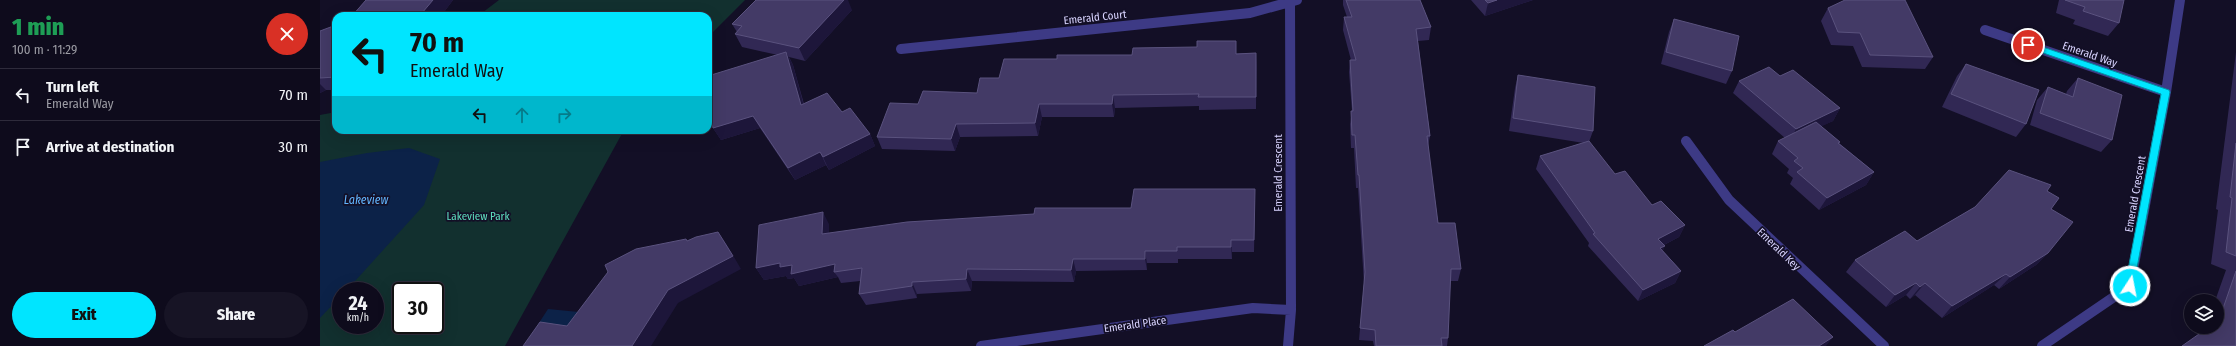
<!DOCTYPE html>
<html lang="en">
<head>
<meta charset="utf-8">
<style>
	body { margin:0; font-family:"Fira Sans Condensed",sans-serif; background:#171425; color:#f1f3f6; height:100vh; display:flex; flex-direction:column; font-size:15px; white-space:nowrap }
	* { box-sizing:border-box; margin:0 }
	p { font-size:13px; color:#9b9ba3 }
	.icon { flex:none; width:22px; height:22px; fill:none; stroke:currentColor; stroke-width:2; stroke-linecap:round; stroke-linejoin:round }
	.map { position:relative; flex:1; overflow:hidden }
	.drawer { display:flex; flex-direction:column; background:#0e0b1c; width:320px }
	.drawer>* { flex:none }
	.top-card { position:absolute; left:12px; top:12px; width:380px; height:122px; border-radius:12px; box-shadow:0 4px 16px #0002,0 0 0 1px #2e2b3b; background:#00e5ff; color:#111; overflow:hidden }
	.tools { position:absolute; left:1864px; top:294px; display:grid; gap:8px }
	.tools a { display:grid; place-items:center; width:40px; height:40px; border-radius:50%; background:#0e0b1c; box-shadow:0 4px 16px #0002,0 0 0 1px #2e2b3b; font-size:20px }
	.speed { position:absolute; left:12px; top:282px; display:flex; gap:8px; font-size:20px; font-weight:700; text-align:center }
	.speed>* { display:grid; place-content:center; width:52px; height:52px; border-radius:50%; background:#0e0b1c; box-shadow:0 4px 16px #0002,0 0 0 1px #2e2b3b; line-height:1 }
	.speed small { font-size:10px; font-weight:400 }
	.speed .limit { border:2px solid #111; border-radius:6px; background:#fff; color:#111 }
	.pin { position:absolute; display:grid; place-items:center; width:34px; height:34px; color:#fff; margin:-17px; border:2px solid #fff; border-radius:50%; box-shadow:0 1px 4px #0007 }
	.me { position:absolute; width:44px; margin:-22px; rotate:11deg; stroke-linejoin:round; filter:drop-shadow(0 0 3px #0008) }
	.turn { display:flex; align-items:center; gap:14px; height:84px; padding:0 12px; font-size:18px }
	.turn .icon { width:52px; height:52px; stroke-width:2.5 }
	.turn b { display:block; font-size:28px; line-height:34px }
	.lanes { display:flex; align-items:center; height:38px; padding:0 12px; background:#0003; justify-content:center; gap:20px; direction:ltr }
	.lanes .off { opacity:.35 }
	.round { display:grid; place-items:center; flex:none; width:42px; height:42px; border-radius:21px; background:#171425 }
	.summary { display:flex; align-items:center; justify-content:space-between; height:68px; padding:0 12px }
	h1 { font-size:24px; font-weight:800; line-height:30px; color:#1e9e55 }
	.button { display:flex; gap:8px; margin-top:auto; padding:8px 12px }
	.button a { flex:1; height:46px; border-radius:24px; background:#00e5ff; color:#111; font-size:16px; font-weight:800; line-height:46px; text-align:center }
	.button a+a { background:#171425; color:#f1f3f6 }
	ul { padding:0; list-style:none }
	li { display:flex; align-items:center; gap:12px; height:52px; padding:0 12px; border-top:1px solid #2e2b3b }
	li div { flex:1 }
	li b { display:block; font-size:15px }
	li em { font-style:normal }
	main { display:flex; flex:1; min-height:0 }
	.map>svg:first-child { display:block }
	.green { fill:#12302f; fill-rule:evenodd }
	.water { fill:#0c2248 }
	.lines { fill:none; stroke-linecap:round; stroke-linejoin:round }
	.street { stroke:#3d3a85; stroke-width:10 }
	.wall { fill:#312854 }
	.shaded-wall { fill:#1d163a }
	.building { fill:#433a66; stroke:#5a527e }
	.route { fill:#00e5ff; stroke:#0095a6 }
	.labels { text-anchor:middle; stroke-width:3.5; stroke-linejoin:round; paint-order:stroke }
	.street-label { font-size:11px; fill:#d9d4ff; stroke:#130f26 }
	.park-label { font-size:11px; fill:#5fe0c0; stroke:#130f26 }
	.water-label { font-size:12px; font-style:italic; fill:#62b6ff; stroke:#130f26 }
</style>
</head>
<body>
<main>
<section class="drawer">
<div class="summary"><div><h1>1 min</h1><p>100 m · 11:29</p></div><a class="round" style="background:#d93025;color:#fff"><svg class="icon" aria-label="close" viewBox="0 0 24 24"><path d="M6 6l12 12M18 6L6 18"/></svg></a></div>
<ul>
<li><svg class="icon" aria-label="left" viewBox="0 0 24 24"><path d="M17 20v-9H6M10 6l-5 5 5 5"/></svg><div><b>Turn left</b><p>Emerald Way</p></div><em>70 m</em></li>
<li><svg class="icon" aria-label="arrive" viewBox="0 0 24 24"><path d="M6 21V4h12l-3 4 3 4H6"/></svg><div><b>Arrive at destination</b></div><em>30 m</em></li>
</ul>
<div class="button"><a>Exit</a><a>Share</a></div>
</section>
<div class="map">
<svg width="1916" height="346" viewBox="0 0 1916 346">
	<rect width="100%" height="100%" fill="#130f26"/>
	<path class="green" d="M 179,0 L 425,0 L 388,37 L 388,16 L 158,16 Z
		M 16,112 L 16,130 L 304,130 L 185,346 L 0,346 L 0,115 ZM 21,291 L 55,291 L 55,325 L 21,325 ZM 81,291 L 115,291 L 115,325 L 81,325 Z"/>
	<path class="water" d="M 89,148 L 120,159 L 104,205 L 26,291 L 21,291 L 21,296 L 0,318 L 0,162 L 47,153 Z
		M 228,309 L 269,313 L 257,330 L 217,326 Z"/>
	<g class="lines">
		<path class="street" d="M 1665,30 L 1846,92
			M 581,49 L 930,13 L 977,0
			M 1366,141 L 1409,200 L 1564,346
			M 661,346 L 933,308 L 971,310
			M 968,346 L 971,310 L 970,0
			M 1722,346 L 1810,286 L 1846,92 L 1860,0"/>
	</g>
	<path class="wall" d="M 46,0 L 133,0 L 121,16 L 32,16 Z
		M 1023,0 L 1100,0 L 1111,27 L 1109,40 L 1098,41 L 1110,136 L 1108,146 L 1118,223 L 1141,269 L 1138,281 L 1130,281 L 1128,338 L 1127,346 L 1054,346 L 1053,341 L 1039,340 L 1044,284 L 1038,188 L 1036,188 L 1034,148 L 1031,148 L 1030,124 L 1032,111 L 1029,72 L 1030,60 L 1031,60 L 1023,30 L 1024,17 L 1027,17 L 1023,5 Z
		M 1151,0 L 1213,0 L 1165,16 Z
		M 1739,0 L 1804,0 L 1799,23 L 1788,36 L 1753,24 L 1755,20 L 1736,13 Z
		M 1508,8 L 1613,57 L 1605,69 L 1542,67 L 1533,46 L 1511,45 L 1501,21 Z
		M 532,10 L 485,61 L 469,57 L 473,65 L 484,104 L 522,112 L 550,134 L 555,146 L 509,170 L 506,165 L 475,180 L 440,128 L 401,140 L 393,128 L 458,55 L 422,47 L 415,34 L 417,32 L 412,24 Z
		M 1354,19 L 1412,71 L 1406,84 L 1341,64 L 1349,32 Z
		M 16,25 L 16,90 L 6,90 L 0,93 L 0,31 Z
		M 1916,52 L 1916,346 L 1885,330 L 1886,327 L 1897,327 L 1897,301 L 1895,301 L 1906,270 L 1891,264 L 1898,210 L 1896,209 Z
		M 936,53 L 936,109 L 879,110 L 879,106 L 795,108 L 794,117 L 722,117 L 718,136 L 640,137 L 635,151 L 562,149 L 557,137 L 598,104 L 657,93 L 679,78 L 737,59 Z
		M 1646,64 L 1706,124 L 1696,137 L 1622,107 L 1637,76 Z
		M 1198,75 L 1273,131 L 1269,142 L 1295,174 L 1332,205 L 1365,225 L 1359,237 L 1344,245 L 1343,251 L 1361,271 L 1355,283 L 1318,301 L 1268,246 L 1269,243 L 1216,169 L 1220,156 L 1264,143 L 1189,131 L 1195,88 Z
		M 1758,78 L 1792,140 L 1781,152 L 1710,125 L 1717,100 L 1728,87 L 1746,94 L 1747,91 Z
		M 1419,81 L 1520,108 L 1513,121 L 1501,126 L 1520,142 L 1519,143 L 1554,172 L 1546,185 L 1499,210 L 1470,184 L 1473,178 L 1467,173 L 1469,169 L 1452,154 L 1458,141 L 1465,138 L 1413,93 Z
		M 1727,191 L 1731,209 L 1728,253 L 1716,265 L 1679,289 L 1674,285 L 1622,318 L 1595,295 L 1590,299 L 1586,295 L 1566,307 L 1526,272 L 1535,260 L 1597,241 L 1655,207 Z
		M 935,201 L 934,252 L 912,252 L 912,259 L 858,259 L 858,263 L 827,263 L 827,270 L 756,271 L 754,282 L 652,281 L 651,291 L 597,294 L 597,298 L 546,305 L 539,294 L 540,281 L 521,283 L 518,277 L 479,286 L 474,278 L 468,279 L 466,276 L 444,280 L 436,268 L 509,224 L 509,233 L 811,208 Z"/>
	<path class="shaded-wall" d="M 113,0 L 133,0 L 121,16 L 105,16 L 102,13 Z
		M 524,0 L 528,0 L 532,10 L 485,61 L 479,48 Z
		M 1177,0 L 1213,0 L 1165,16 L 1168,3 Z
		M 466,52 L 473,65 L 487,118 L 481,105 Z
		M 936,53 L 937,66 L 936,109 Z
		M 0,84 L 6,90 L 0,93 Z
		M 793,95 L 795,108 L 794,117 L 792,104 Z
		M 719,104 L 722,117 L 718,136 L 715,123 Z
		M 1520,108 L 1513,121 L 1469,142 L 1476,129 Z
		M 433,116 L 440,128 L 401,140 L 393,128 Z
		M 636,124 L 640,137 L 635,151 L 631,139 Z
		M 550,134 L 555,146 L 509,170 L 503,157 Z
		M 500,152 L 506,165 L 475,180 L 468,168 Z
		M 1554,172 L 1546,185 L 1499,210 L 1507,198 Z
		M 935,189 L 935,201 L 934,252 L 934,240 Z
		M 503,212 L 509,224 L 509,246 L 502,234 Z
		M 1365,225 L 1359,237 L 1332,251 L 1338,239 Z
		M 398,232 L 407,245 L 421,269 L 358,303 L 331,346 L 312,346 L 348,290 Z
		M 911,240 L 912,252 L 912,259 L 911,247 Z
		M 1345,246 L 1339,258 L 1340,248 Z
		M 825,251 L 827,263 L 827,270 L 825,259 Z
		M 1728,253 L 1716,265 L 1679,289 L 1690,277 Z
		M 753,259 L 756,271 L 754,282 L 751,270 Z
		M 460,263 L 472,265 L 515,264 L 514,272 L 518,277 L 479,286 L 474,278 L 468,279 L 466,276 L 444,280 L 436,268 Z
		M 647,269 L 652,281 L 651,291 L 646,279 Z
		M 1361,271 L 1355,283 L 1318,301 L 1323,290 Z
		M 1686,274 L 1674,285 L 1622,318 L 1632,306 Z
		M 592,282 L 597,294 L 597,298 L 592,286 Z
		M 1596,283 L 1586,295 L 1566,307 L 1575,295 Z
		M 1605,283 L 1595,295 L 1590,299 L 1600,287 Z
		M 1513,337 L 1506,346 L 1499,346 Z"/>
	<path class="building" d="M 46,0 L 113,0 L 102,13 L 59,13 L 60,16 L 32,16 Z
		M 436,0 L 524,0 L 479,48 L 415,34 L 422,26 L 412,24 Z
		M 1026,0 L 1100,0 L 1111,27 L 1096,29 L 1110,136 L 1107,136 L 1118,223 L 1135,223 L 1141,269 L 1131,269 L 1128,338 L 1121,338 L 1122,346 L 1056,346 L 1055,330 L 1040,328 L 1045,272 L 1039,175 L 1038,175 L 1035,135 L 1032,135 L 1031,111 L 1033,111 L 1030,60 L 1036,60 L 1024,17 L 1032,17 Z
		M 1165,0 L 1177,0 L 1168,3 Z
		M 1525,0 L 1585,0 L 1613,57 L 1550,55 L 1540,33 L 1518,32 L 1508,8 Z
		M 1745,0 L 1804,0 L 1799,23 L 1763,11 L 1765,7 Z
		M 1354,19 L 1419,36 L 1412,71 L 1346,52 Z
		M 16,25 L 16,77 L 0,78 L 0,31 Z
		M 877,41 L 916,41 L 916,54 L 936,53 L 936,97 L 878,97 L 879,94 L 793,95 L 792,104 L 719,104 L 715,123 L 636,124 L 631,139 L 557,137 L 570,103 L 598,104 L 603,91 L 657,93 L 660,78 L 679,78 L 684,59 L 737,59 L 737,55 L 812,55 L 813,48 L 877,47 Z
		M 466,52 L 481,105 L 507,93 L 522,112 L 530,108 L 550,134 L 503,157 L 500,152 L 468,168 L 433,116 L 393,128 L 388,102 L 388,76 Z
		M 1646,64 L 1719,90 L 1706,124 L 1631,94 Z
		M 1449,67 L 1460,76 L 1473,70 L 1520,108 L 1476,129 L 1419,81 Z
		M 1198,75 L 1275,87 L 1273,131 L 1193,118 Z
		M 1758,78 L 1802,95 L 1792,140 L 1720,113 L 1728,87 L 1753,97 Z
		M 1496,122 L 1520,142 L 1518,143 L 1554,172 L 1507,198 L 1477,172 L 1483,168 L 1474,161 L 1478,158 L 1458,141 Z
		M 1269,141 L 1295,174 L 1305,171 L 1332,205 L 1341,201 L 1365,225 L 1338,239 L 1345,246 L 1340,248 L 1361,271 L 1323,290 L 1273,234 L 1275,233 L 1220,156 Z
		M 1916,143 L 1916,256 L 1906,252 L 1912,198 L 1910,197 Z
		M 1689,170 L 1731,185 L 1727,191 L 1739,198 L 1731,209 L 1753,222 L 1728,253 L 1690,277 L 1686,274 L 1632,306 L 1605,283 L 1600,287 L 1596,283 L 1575,295 L 1535,260 L 1585,231 L 1597,241 L 1655,207 Z
		M 814,189 L 935,189 L 934,240 L 911,240 L 911,247 L 857,247 L 857,251 L 825,251 L 825,259 L 753,259 L 751,270 L 647,269 L 646,279 L 592,282 L 592,286 L 539,294 L 542,268 L 514,272 L 515,264 L 471,274 L 472,265 L 460,267 L 460,263 L 436,268 L 439,225 L 503,212 L 502,234 L 587,222 L 714,214 L 715,208 L 811,208 Z
		M 398,232 L 413,256 L 348,290 L 312,346 L 203,346 L 220,322 L 247,326 L 288,272 L 285,265 L 316,249 L 366,239 L 367,241 L 376,237 Z
		M 1916,271 L 1916,346 L 1862,346 L 1889,327 L 1897,327 L 1897,321 L 1899,320 Z
		M 1473,299 L 1513,337 L 1499,346 L 1384,346 L 1413,330 L 1415,332 Z"/>
	<path class="route" d="M 1708,42 L 1849,90 L 1850,92 L 1813,289 L 1806,289 L 1805,286 L 1841,94 L 1706,47 L 1706,43 Z"/>
	<g class="labels">
		<g class="street-label">
			<text transform="translate(775 17) rotate(-6)" y="4">Emerald Court</text>
			<text transform="translate(1770 54) rotate(19)" y="4">Emerald Way</text>
			<text transform="translate(958 173) rotate(-90)" y="4">Emerald Crescent</text>
			<text transform="translate(1815 194) rotate(-80)" y="4">Emerald Crescent</text>
			<text transform="translate(1459 249) rotate(44)" y="4">Emerald Key</text>
			<text transform="translate(815 324) rotate(-8)" y="4">Emerald Place</text>
		</g>
		<g class="park-label">
			<text x="158" y="220">Lakeview Park</text>
		</g>
		<g class="water-label">
			<text x="46" y="204">Lakeview</text>
		</g>
	</g>
</svg>
<div class="tools">
<a><svg class="icon" aria-label="layers" viewBox="0 0 24 24"><path d="M12 4l9 5-9 5-9-5zM3 14l9 5 9-5"/></svg></a>
</div>
<div class="speed"><div>24<small>km/h</small></div><div class="limit">30</div></div>
<div class="pin" style="left:1708px;top:45px;background:#d93025"><svg class="icon" aria-label="arrive" viewBox="0 0 24 24"><path d="M6 21V4h12l-3 4 3 4H6"/></svg></div>
<svg class="me" style="left:1810px;top:286px" viewBox="-20 -20 40 40"><circle r="17" fill="#00e5ff" stroke="#fff" stroke-width="3"/><path d="M0-11L8 9 0 5-8 9z" fill="#fff"/></svg>
<div class="top-card">
<div class="turn"><svg class="icon" aria-label="left" viewBox="0 0 24 24"><path d="M17 20v-9H6M10 6l-5 5 5 5"/></svg><div><b>70 m</b>Emerald Way</div></div>
<div class="lanes"><svg class="icon" aria-label="left" viewBox="0 0 24 24"><path d="M17 20v-9H6M10 6l-5 5 5 5"/></svg><svg class="icon off" aria-label="ahead" viewBox="0 0 24 24"><path d="M12 20V5M6 11l6-6 6 6"/></svg><svg class="icon off" aria-label="right" viewBox="0 0 24 24"><path d="M7 20v-9h11M14 6l5 5-5 5"/></svg></div>
</div>
</div>
</main>
</body>
</html>
